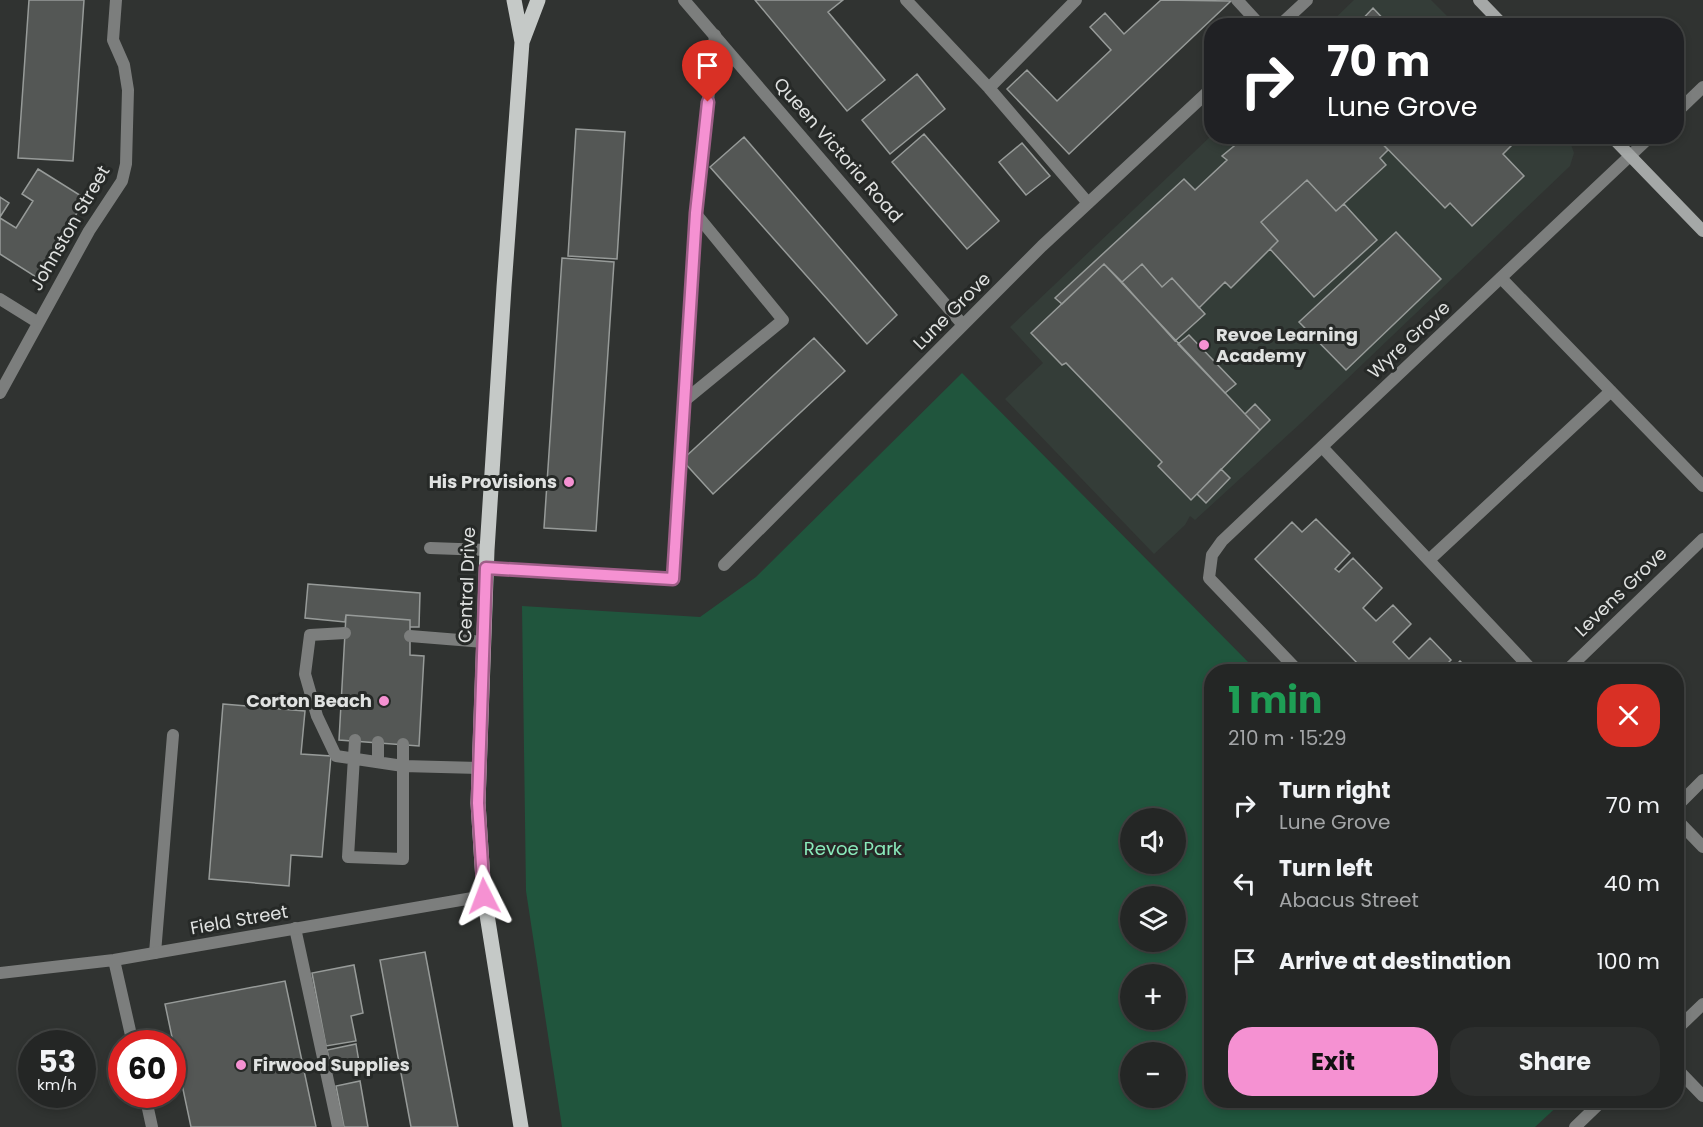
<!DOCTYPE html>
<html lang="en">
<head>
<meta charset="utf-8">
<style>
	body { margin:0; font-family:Poppins,sans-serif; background:#2c2e2d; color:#f1f3f6; height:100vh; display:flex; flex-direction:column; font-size:22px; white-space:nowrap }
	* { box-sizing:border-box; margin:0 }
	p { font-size:20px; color:#a3a5a7 }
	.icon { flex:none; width:33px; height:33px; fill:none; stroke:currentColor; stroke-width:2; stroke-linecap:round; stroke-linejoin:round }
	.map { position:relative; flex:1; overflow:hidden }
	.side { position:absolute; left:1204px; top:664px; width:480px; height:444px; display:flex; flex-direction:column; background:#242625; border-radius:24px; box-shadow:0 3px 9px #0003,0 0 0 2px #414342 }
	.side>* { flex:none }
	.top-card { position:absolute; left:1204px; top:18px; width:480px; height:126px; border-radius:24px; box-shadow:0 3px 9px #0003,0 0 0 2px #414342; background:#202124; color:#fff; overflow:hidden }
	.controls { position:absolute; left:1120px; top:808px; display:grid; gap:12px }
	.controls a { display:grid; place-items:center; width:66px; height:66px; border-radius:50%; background:#242625; box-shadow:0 3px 9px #0003,0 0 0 2px #414342; font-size:30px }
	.speed { position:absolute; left:18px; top:1030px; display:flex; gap:12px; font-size:30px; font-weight:700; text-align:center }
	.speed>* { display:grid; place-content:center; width:78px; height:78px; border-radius:50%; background:#242625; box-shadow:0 3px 9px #0003,0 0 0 2px #414342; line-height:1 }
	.speed small { font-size:15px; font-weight:400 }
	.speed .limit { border:9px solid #d22; background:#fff; color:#111 }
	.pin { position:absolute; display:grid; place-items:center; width:51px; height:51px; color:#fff; margin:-62px -26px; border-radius:50% 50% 50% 0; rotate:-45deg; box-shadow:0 0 6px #0007 }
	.pin .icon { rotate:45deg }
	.me { position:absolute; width:66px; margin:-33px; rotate:357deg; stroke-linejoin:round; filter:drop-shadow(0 0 4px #0008) }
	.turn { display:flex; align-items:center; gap:21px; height:126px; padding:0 24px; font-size:27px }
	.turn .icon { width:78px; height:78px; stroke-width:2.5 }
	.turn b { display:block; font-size:42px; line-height:51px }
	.round { display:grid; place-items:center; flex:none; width:63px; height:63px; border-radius:24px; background:#2c2e2d }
	.head { display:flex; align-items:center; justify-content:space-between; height:102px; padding:0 24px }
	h1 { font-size:36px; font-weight:700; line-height:45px; color:#1e9e55 }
	.primary-button { display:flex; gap:12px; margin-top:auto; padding:12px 24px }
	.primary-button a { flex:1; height:69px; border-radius:24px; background:#f591d2; color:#111; font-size:24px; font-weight:700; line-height:69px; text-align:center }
	.primary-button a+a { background:#2c2e2d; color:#f1f3f6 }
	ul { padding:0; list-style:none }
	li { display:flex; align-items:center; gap:18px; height:78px; padding:0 24px }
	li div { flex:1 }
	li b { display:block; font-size:22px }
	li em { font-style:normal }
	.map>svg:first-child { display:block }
	.built { fill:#343d38 }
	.green { fill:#20553d; fill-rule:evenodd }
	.building { fill:#545755; stroke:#979b99; stroke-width:1.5 }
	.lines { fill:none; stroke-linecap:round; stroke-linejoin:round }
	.service { stroke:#7c7e7d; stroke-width:12 }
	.minor { stroke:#7c7e7d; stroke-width:12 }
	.secondary { stroke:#a5a8a7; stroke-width:12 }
	.primary { stroke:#c5c9c7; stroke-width:15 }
	.route-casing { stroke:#9f5e88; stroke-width:15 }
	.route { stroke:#f591d2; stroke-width:10 }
	.poi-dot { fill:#f591d2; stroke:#262927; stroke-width:2 }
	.labels { text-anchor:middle; stroke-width:6; stroke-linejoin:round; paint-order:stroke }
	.street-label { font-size:18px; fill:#e0e2e1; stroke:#262927 }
	.poi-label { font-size:18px; font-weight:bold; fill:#e0e2e1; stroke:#262927; text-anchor:start }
	.park-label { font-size:18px; fill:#8aeabb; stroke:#262927 }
</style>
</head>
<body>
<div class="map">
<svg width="1703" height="1127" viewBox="0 0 1703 1127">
	<rect width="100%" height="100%" fill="#303331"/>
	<path class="built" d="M 1354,0 L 1431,0 L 1456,25 L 1327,26 Z
		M 1212,135 L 1568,136 L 1574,153 L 1570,166 L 1302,422 L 1195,520 L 1190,516 L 1185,525 L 1154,554 L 1005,399 L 1043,363 L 1010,327 Z"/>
	<path class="green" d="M 962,373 L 1258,672 L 1212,672 L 1212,1101 L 1563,1101 L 1535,1127 L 562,1127 L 526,891 L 522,606 L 700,617 L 756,577 ZM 1131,819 L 1176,819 L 1176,864 L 1131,864 ZM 1131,897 L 1176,897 L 1176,942 L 1131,942 ZM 1131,975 L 1176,975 L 1176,1020 L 1131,1020 ZM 1131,1053 L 1176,1053 L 1176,1098 L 1131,1098 Z"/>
	<path class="building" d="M 29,0 L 84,0 L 73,161 L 18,158 Z
		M 755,0 L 843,0 L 828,12 L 885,80 L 847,111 Z
		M 1161,0 L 1231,1 L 1069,154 L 1007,89 L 1027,70 L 1057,101 L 1111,50 L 1090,27 L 1105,13 L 1124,34 Z
		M 1373,8 L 1390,26 L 1356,26 Z
		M 917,74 L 945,109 L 890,154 L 862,120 Z
		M 576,129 L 625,132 L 617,259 L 568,256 Z
		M 924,134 L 999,221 L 967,249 L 892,162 Z
		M 1252,136 L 1375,136 L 1388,150 L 1380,158 L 1386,165 L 1336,211 L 1307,180 L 1261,222 L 1278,241 L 1231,288 L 1225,282 L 1199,308 L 1172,278 L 1162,287 L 1142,264 L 1122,282 L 1104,264 L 1062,304 L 1055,298 L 1184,179 L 1195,190 L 1227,160 L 1222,156 L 1239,142 L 1243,145 Z
		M 1375,136 L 1509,136 L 1515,142 L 1503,154 L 1524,176 L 1472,226 L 1450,203 L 1445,208 Z
		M 744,137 L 897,315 L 867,344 L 710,167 Z
		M 1022,143 L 1050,176 L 1026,195 L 999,162 Z
		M 38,169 L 86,199 L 36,277 L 0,254 L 0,218 L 16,228 L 33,201 L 22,194 Z
		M 1307,180 L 1336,211 L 1344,204 L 1377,240 L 1314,297 L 1270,249 L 1278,241 L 1261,222 Z
		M 0,197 L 9,203 L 0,217 Z
		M 1396,232 L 1441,279 L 1346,370 L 1299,322 Z
		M 562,258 L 614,262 L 596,531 L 544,528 Z
		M 1104,264 L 1260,430 L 1191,500 L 1158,466 L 1162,462 L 1066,363 L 1062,365 L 1031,333 Z
		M 1142,264 L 1162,287 L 1172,278 L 1205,314 L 1175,341 L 1122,282 Z
		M 1189,335 L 1236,384 L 1225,393 L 1178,344 Z
		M 814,338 L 845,371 L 713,494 L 682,460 Z
		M 1255,404 L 1270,420 L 1260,430 L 1245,414 Z
		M 1221,469 L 1230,478 L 1206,503 L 1197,494 Z
		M 1316,519 L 1350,553 L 1335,569 L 1339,572 L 1353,558 L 1382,588 L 1363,608 L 1376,621 L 1393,605 L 1411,624 L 1393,642 L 1409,659 L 1430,638 L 1451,660 L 1439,672 L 1366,672 L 1255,559 L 1292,522 L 1302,532 Z
		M 308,584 L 420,593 L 419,627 L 410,627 L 410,620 L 346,615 L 345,622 L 305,618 Z
		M 346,615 L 410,620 L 410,655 L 424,656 L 419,746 L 339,740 Z
		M 1460,661 L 1471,672 L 1449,672 Z
		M 223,704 L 305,711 L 301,754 L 331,756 L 322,857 L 291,855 L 289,886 L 209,879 Z
		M 425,952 L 458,1127 L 411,1127 L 380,960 Z
		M 354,965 L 363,1013 L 351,1016 L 356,1041 L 326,1046 L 312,973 Z
		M 285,981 L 316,1127 L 191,1127 L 165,1004 Z
		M 356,1044 L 360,1068 L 332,1073 L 327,1050 Z
		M 360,1081 L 368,1127 L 344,1127 L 336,1086 Z"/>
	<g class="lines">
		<path class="service" d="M 906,0 L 989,88 L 1088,203
			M 1237,0 L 1261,26
			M 989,88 L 1076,0
			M 1501,278 L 1703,486
			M 684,401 L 783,320 L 696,214
			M 1322,447 L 1534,672
			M 1429,560 L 1611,391
			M 673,579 L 696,214 L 715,35
			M 345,633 L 310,635 L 305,674 L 317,716 L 336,756 L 403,766 L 479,768
			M 410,636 L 484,642
			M 355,740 L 348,857 L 403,859 L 403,744
			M 378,762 L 378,742
			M 1677,806 L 1703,780
			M 1677,820 L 1703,847
			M 295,928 L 338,1127
			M 155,953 L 173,735"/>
		<path class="minor" d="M 684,0 L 963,325
			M 1279,26 L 1307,0
			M 1677,112 L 1703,87
			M 0,299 L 37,322
			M 0,393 L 89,231 L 122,181 L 126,164 L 128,90 L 124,65 L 113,40 L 116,0
			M 430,548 L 487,550
			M 724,565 L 1042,246 L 1212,88
			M 486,568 L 673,579
			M 1299,672 L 1209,578 L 1212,555 L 1222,541 L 1651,136
			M 1565,672 L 1703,539
			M 114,960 L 133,1044
			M 0,973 L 114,960 L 484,896
			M 1677,1029 L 1703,1004
			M 1677,1069 L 1703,1096
			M 145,1095 L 152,1127
			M 1575,1127 L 1602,1101"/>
		<path class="secondary" d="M 1479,0 L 1504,26
			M 1611,136 L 1703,231"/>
		<path class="primary" d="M 514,0 L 522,42
			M 521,1127 L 484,896 L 478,803 L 487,550 L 504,287 L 522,42 L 538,0"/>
	</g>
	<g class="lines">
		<g class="route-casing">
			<path id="route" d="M 484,896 L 478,803 L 486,568 L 673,579 L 696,213 L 708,102"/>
		</g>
		<use href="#route" class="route"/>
	</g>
	<g class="poi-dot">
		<circle cx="1204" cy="345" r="6"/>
		<circle cx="569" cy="482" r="6"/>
		<circle cx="384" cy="701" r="6"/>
		<circle cx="241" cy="1065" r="6"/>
	</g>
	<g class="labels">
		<g class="street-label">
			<text transform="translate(838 150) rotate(49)" y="6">Queen Victoria Road</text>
			<text transform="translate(70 228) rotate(-60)" y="6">Johnston Street</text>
			<text transform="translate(952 311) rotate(-45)" y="6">Lune Grove</text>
			<text transform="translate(1409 340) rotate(-43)" y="6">Wyre Grove</text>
			<text transform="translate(467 585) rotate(-88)" y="6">Central Drive</text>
			<text transform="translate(1621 592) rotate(-44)" y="6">Levens Grove</text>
			<text transform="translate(239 920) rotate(-10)" y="6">Field Street</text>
		</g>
		<g class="poi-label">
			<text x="1216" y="341">Revoe Learning<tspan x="1216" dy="21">Academy</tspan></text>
			<text x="557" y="488" text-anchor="end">His Provisions</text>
			<text x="372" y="707" text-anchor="end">Corton Beach</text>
			<text x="253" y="1071">Firwood Supplies</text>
		</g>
		<g class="park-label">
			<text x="853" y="855">Revoe Park</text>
		</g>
	</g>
</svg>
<div class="controls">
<a><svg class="icon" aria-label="sound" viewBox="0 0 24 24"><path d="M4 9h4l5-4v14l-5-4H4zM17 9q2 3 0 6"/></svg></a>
<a><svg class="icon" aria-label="layers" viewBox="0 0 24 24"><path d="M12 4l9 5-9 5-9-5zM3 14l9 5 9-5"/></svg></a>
<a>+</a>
<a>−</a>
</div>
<div class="speed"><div>53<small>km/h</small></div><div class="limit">60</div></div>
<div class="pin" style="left:708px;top:102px;background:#d93025"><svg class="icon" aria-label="arrive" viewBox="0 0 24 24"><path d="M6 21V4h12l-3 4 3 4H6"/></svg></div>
<svg class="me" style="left:484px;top:896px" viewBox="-20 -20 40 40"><path d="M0-17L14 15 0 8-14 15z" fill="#f591d2" stroke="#fff" stroke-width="4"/></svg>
<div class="top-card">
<div class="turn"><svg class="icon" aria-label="right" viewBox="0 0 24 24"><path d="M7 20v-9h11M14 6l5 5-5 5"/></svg><div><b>70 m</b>Lune Grove</div></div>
</div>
<section class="side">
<div class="head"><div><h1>1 min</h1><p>210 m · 15:29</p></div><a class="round" style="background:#d93025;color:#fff"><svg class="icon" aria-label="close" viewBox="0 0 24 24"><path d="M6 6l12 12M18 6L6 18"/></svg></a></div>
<ul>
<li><svg class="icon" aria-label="right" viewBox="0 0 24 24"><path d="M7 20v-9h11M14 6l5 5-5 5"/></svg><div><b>Turn right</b><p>Lune Grove</p></div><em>70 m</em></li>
<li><svg class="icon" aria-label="left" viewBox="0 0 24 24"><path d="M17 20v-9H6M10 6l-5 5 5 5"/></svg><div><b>Turn left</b><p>Abacus Street</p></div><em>40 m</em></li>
<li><svg class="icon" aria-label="arrive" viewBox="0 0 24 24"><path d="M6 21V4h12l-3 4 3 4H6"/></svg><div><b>Arrive at destination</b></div><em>100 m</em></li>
</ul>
<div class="primary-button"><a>Exit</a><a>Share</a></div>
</section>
</div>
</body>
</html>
